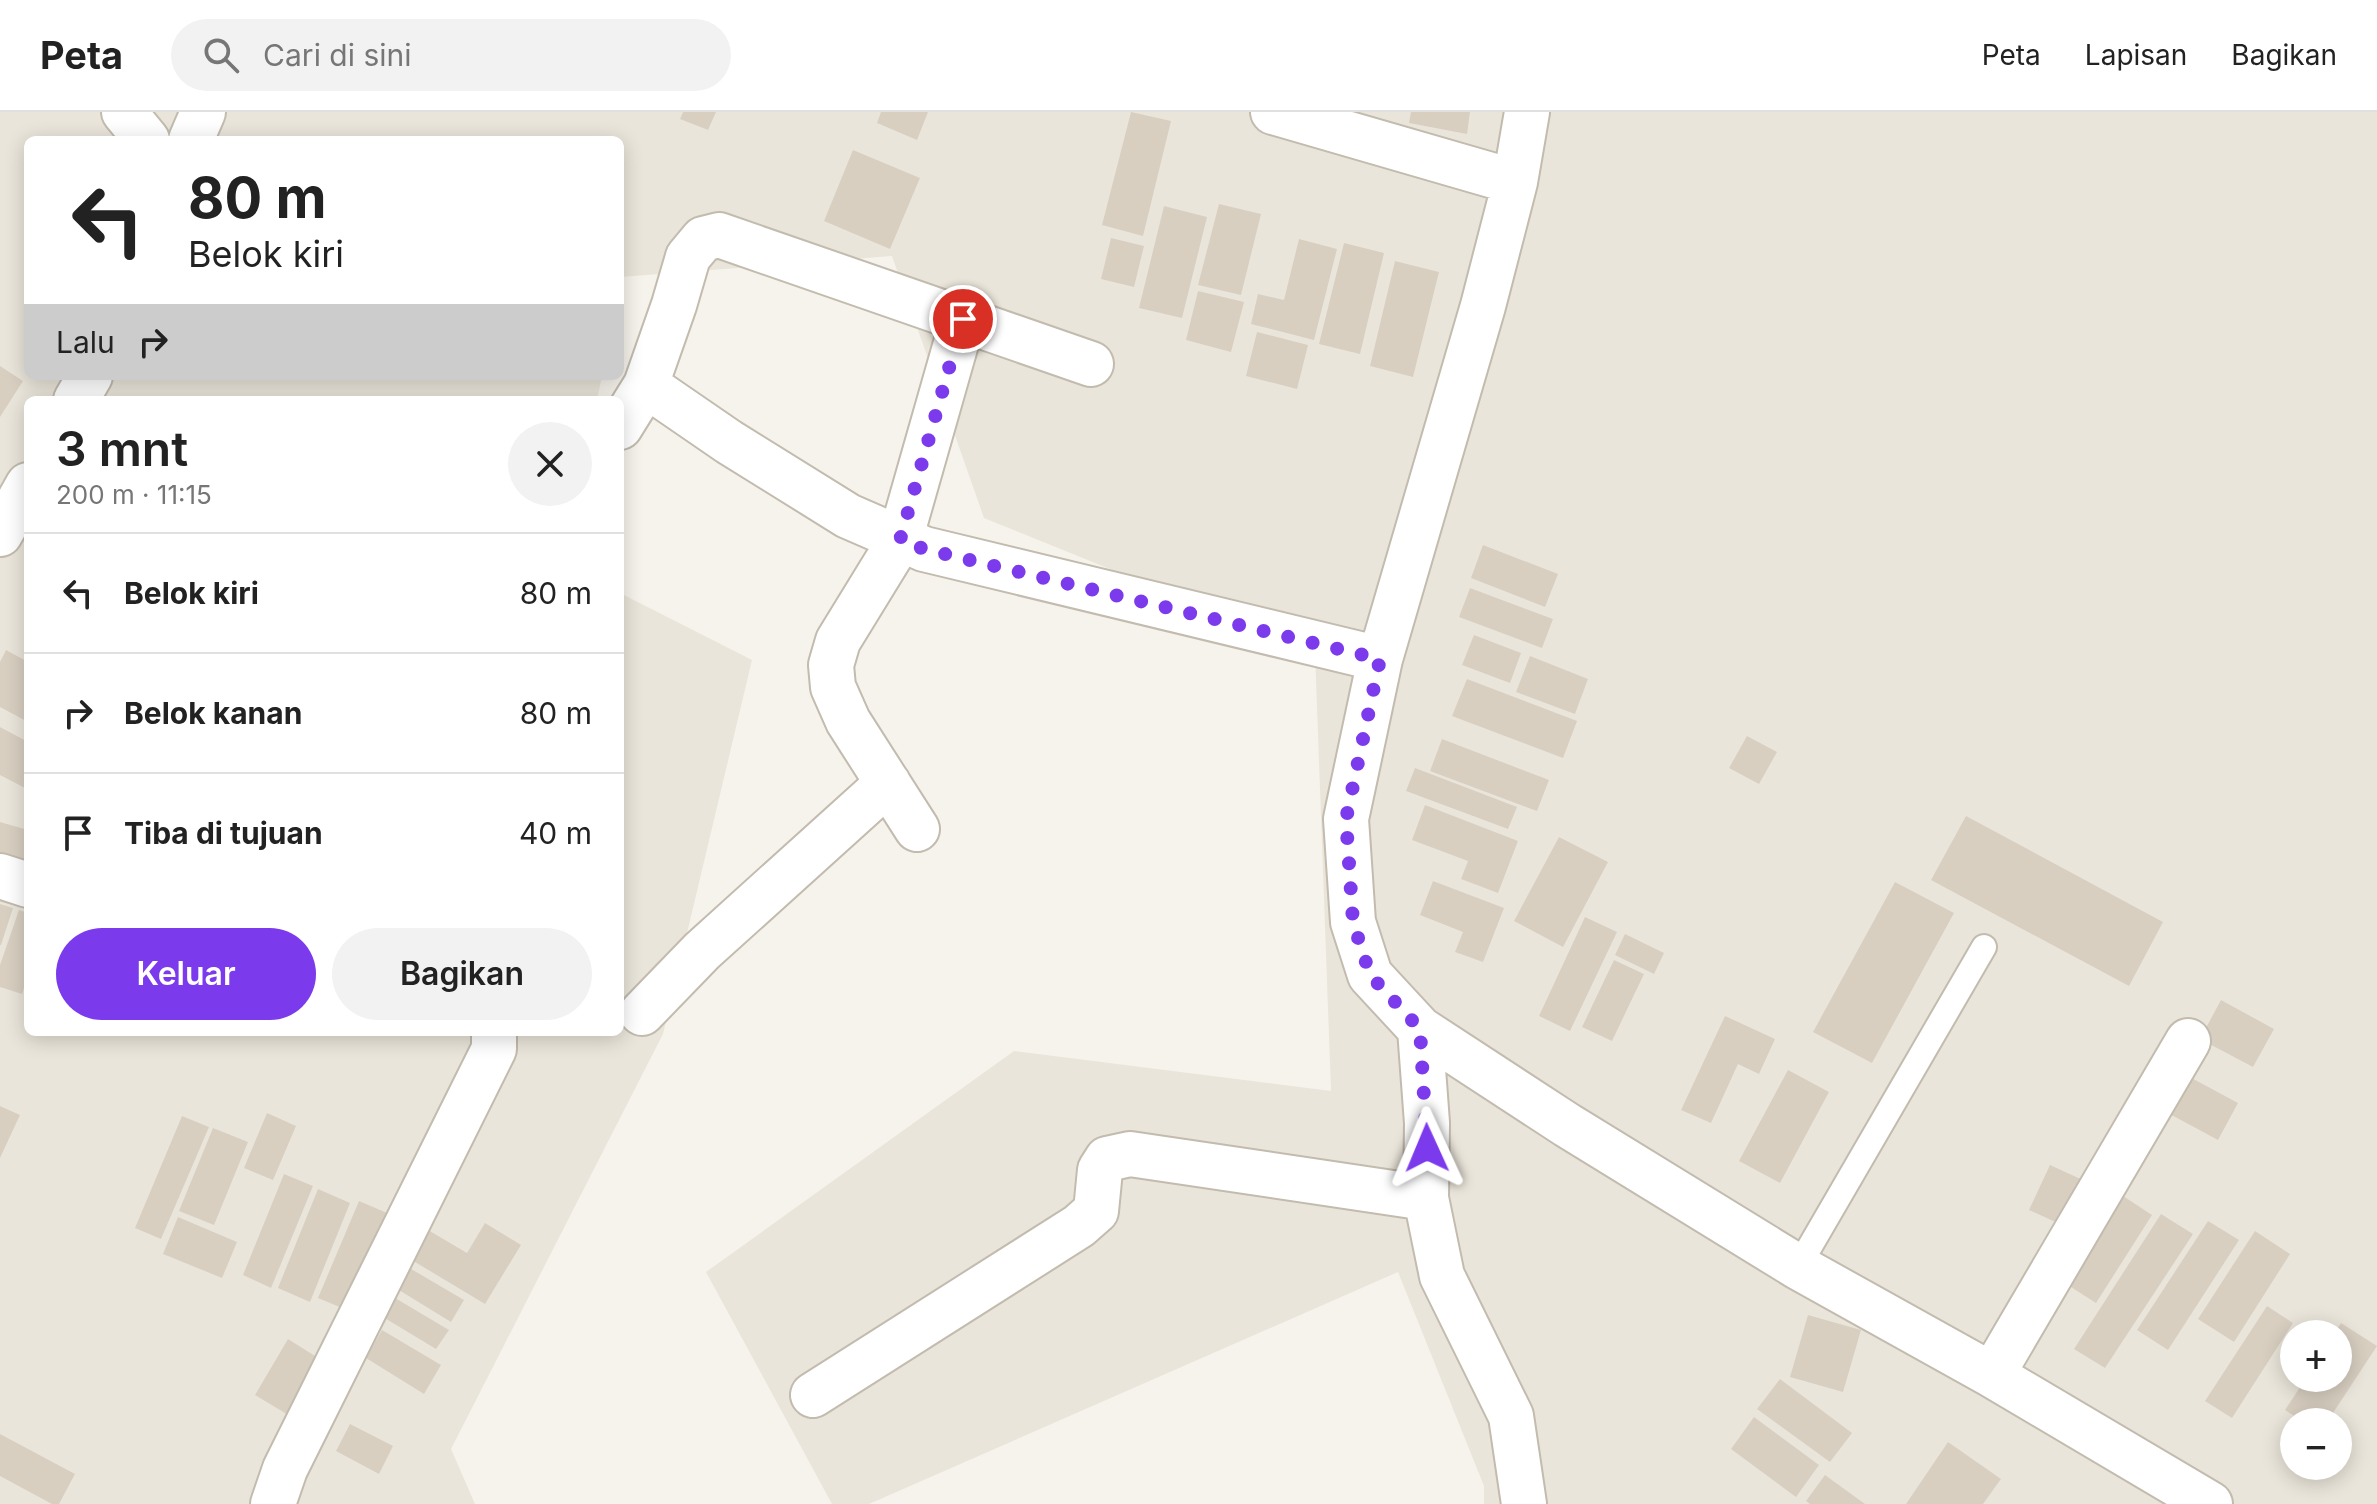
<!DOCTYPE html>
<html lang="id">
<head>
<meta charset="utf-8">
<style>
	body { margin:0; font-family:Inter,sans-serif; background:#f2f2f2; color:#222; height:100vh; display:flex; flex-direction:column; font-size:30px; white-space:nowrap }
	* { box-sizing:border-box; margin:0 }
	p { font-size:26px; color:#767676 }
	.icon { flex:none; width:44px; height:44px; fill:none; stroke:currentColor; stroke-width:2; stroke-linecap:round; stroke-linejoin:round }
	.map { position:relative; flex:1; overflow:hidden }
	.sheet { position:absolute; left:24px; top:284px; width:600px; height:640px; display:flex; flex-direction:column; background:#fff; border-radius:12px; box-shadow:0 4px 20px #0003 }
	.sheet>* { flex:none }
	.top-card { position:absolute; left:24px; top:24px; width:600px; height:244px; border-radius:12px; box-shadow:0 4px 20px #0003; background:#fff; color:#222; overflow:hidden }
	.controls { position:absolute; left:2280px; top:1208px; display:grid; gap:16px }
	.controls a { display:grid; place-items:center; width:72px; height:72px; border-radius:50%; background:#fff; box-shadow:0 4px 20px #0003; font-size:40px }
	.pin { position:absolute; display:grid; place-items:center; width:68px; height:68px; color:#fff; margin:-34px; border:4px solid #fff; border-radius:50%; box-shadow:0 2px 8px #0007 }
	.me { position:absolute; width:88px; margin:-44px; rotate:359deg; stroke-linejoin:round; filter:drop-shadow(0 0 6px #0008) }
	.turn { display:flex; align-items:center; gap:28px; height:168px; padding:0 32px; font-size:36px }
	.turn .icon { width:104px; height:104px; stroke-width:2.5 }
	.turn b { display:block; font-size:56px; line-height:68px }
	.then { display:flex; align-items:center; height:76px; padding:0 32px; background:#0003; gap:16px; font-size:30px }
	.round { display:grid; place-items:center; flex:none; width:84px; height:84px; border-radius:42px; background:#f2f2f2 }
	.summary { display:flex; align-items:center; justify-content:space-between; height:136px; padding:0 32px }
	h1 { font-size:48px; font-weight:600; line-height:60px }
	.cta { display:flex; gap:16px; margin-top:auto; padding:16px 32px }
	.cta a { flex:1; height:92px; border-radius:48px; background:#7c3aed; color:#fff; font-size:32px; font-weight:600; line-height:92px; text-align:center }
	.cta a+a { background:#f2f2f2; color:#222 }
	ul { padding:0; list-style:none }
	li { display:flex; align-items:center; gap:24px; height:120px; padding:0 32px; border-top:2px solid #e0e0e0 }
	li div { flex:1 }
	li b { display:block; font-size:30px }
	li em { font-style:normal }
	header { display:flex; align-items:center; gap:48px; box-sizing:border-box; height:112px; padding:0 40px; background:#fff; border-bottom:2px solid #e0e0e0 }
	header strong { font-size:38px }
	nav { display:flex; gap:44px; margin-inline-start:auto; font-size:28px }
	.search { width:560px; height:72px; background:#f2f2f2; display:flex; align-items:center; gap:20px; box-sizing:border-box; padding:0 28px; border-radius:44px; color:#767676; font-size:30px }
	.map>svg:first-child { display:block }
	.residential { fill:#eae5da; fill-rule:evenodd }
	.building { fill:#d8cfc1 }
	.lines { fill:none; stroke-linecap:round; stroke-linejoin:round }
	.service-casing { stroke:#c2bbae; stroke-width:28 }
	.minor-casing { stroke:#c2bbae; stroke-width:48 }
	.service { stroke:#fff; stroke-width:24 }
	.minor { stroke:#fff; stroke-width:44 }
	.route { stroke:#7c3aed; stroke-width:14; stroke-dasharray:0 25.2 }
</style>
</head>
<body>
<header>
<strong>Peta</strong>
<div class="search"><svg class="icon" aria-label="search" viewBox="0 0 24 24"><circle cx="10" cy="10" r="6"/><path d="M15 15l6 6"/></svg>Cari di sini</div>
<nav><a>Peta</a><a>Lapisan</a><a>Bagikan</a></nav>
</header>
<div class="map">
<svg width="2377" height="1392" viewBox="0 0 2377 1392">
	<rect width="100%" height="100%" fill="#f6f3ec"/>
	<path class="residential" d="M 0,0 L 2377,0 L 2377,1392 L 1484,1392 L 1484,1374 L 1398,1160 L 869,1392 L 832,1392 L 706,1160 L 1014,939 L 1331,979 L 1315,540 L 984,406 L 892,144 L 620,165 L 620,28 L 28,28 L 28,264 L 602,264 L 597,288 L 28,288 L 28,920 L 620,920 L 620,481 L 752,548 L 663,922 L 451,1337 L 475,1392 L 0,1392 ZM 2294,1222 L 2338,1222 L 2338,1266 L 2294,1266 ZM 2294,1310 L 2338,1310 L 2338,1354 L 2294,1354 Z"/>
	<path class="building" d="M 683,0 L 716,0 L 708,18 L 680,7 Z
		M 881,0 L 928,0 L 917,28 L 877,11 Z
		M 1131,0 L 1171,9 L 1143,124 L 1102,113 Z
		M 1411,0 L 1470,0 L 1467,22 L 1409,11 Z
		M 853,38 L 920,66 L 890,137 L 824,109 Z
		M 1219,92 L 1261,102 L 1241,183 L 1198,173 Z
		M 1164,94 L 1207,105 L 1182,206 L 1139,196 Z
		M 1111,126 L 1144,134 L 1134,175 L 1101,167 Z
		M 1299,127 L 1337,137 L 1314,228 L 1251,212 L 1258,182 L 1284,188 Z
		M 1344,131 L 1384,141 L 1360,242 L 1319,232 Z
		M 1395,149 L 1439,160 L 1413,265 L 1370,254 Z
		M 1198,179 L 1244,190 L 1231,240 L 1186,228 Z
		M 1257,220 L 1308,233 L 1297,277 L 1246,264 Z
		M 0,254 L 23,269 L 0,305 Z
		M 1483,433 L 1558,462 L 1545,495 L 1471,466 Z
		M 1470,476 L 1553,507 L 1542,536 L 1459,505 Z
		M 1474,523 L 1521,541 L 1510,571 L 1462,553 Z
		M 6,538 L 28,550 L 28,610 L 0,595 L 0,550 Z
		M 1530,544 L 1588,567 L 1575,602 L 1516,580 Z
		M 1467,567 L 1577,609 L 1563,646 L 1452,604 Z
		M 0,615 L 28,630 L 28,670 L 25,676 L 0,663 Z
		M 1747,624 L 1777,640 L 1759,672 L 1729,656 Z
		M 1442,627 L 1549,668 L 1537,699 L 1430,659 Z
		M 1415,656 L 1517,695 L 1508,717 L 1406,679 Z
		M 1425,693 L 1518,729 L 1498,781 L 1461,767 L 1468,749 L 1412,728 Z
		M 1966,704 L 2163,810 L 2129,874 L 1931,768 Z
		M 0,710 L 28,718 L 28,759 L 0,751 Z
		M 1559,725 L 1608,750 L 1563,835 L 1514,809 Z
		M 1433,769 L 1504,796 L 1483,850 L 1455,840 L 1463,820 L 1420,803 Z
		M 1895,770 L 1954,801 L 1872,951 L 1813,920 Z
		M 0,792 L 13,796 L 1,833 L 0,833 Z
		M 19,798 L 28,801 L 28,864 L 22,882 L 0,875 L 0,853 Z
		M 1585,805 L 1617,820 L 1570,919 L 1539,904 Z
		M 1625,822 L 1664,841 L 1654,862 L 1615,843 Z
		M 1614,848 L 1644,862 L 1612,929 L 1582,915 Z
		M 2221,888 L 2274,917 L 2253,955 L 2200,927 Z
		M 1725,904 L 1775,927 L 1759,962 L 1738,952 L 1711,1011 L 1681,998 Z
		M 1788,958 L 1829,980 L 1780,1071 L 1739,1049 Z
		M 2186,963 L 2238,991 L 2218,1028 L 2166,1000 Z
		M 0,994 L 20,1003 L 0,1046 Z
		M 267,1001 L 296,1014 L 273,1068 L 244,1056 Z
		M 182,1004 L 209,1015 L 161,1127 L 135,1116 Z
		M 213,1016 L 248,1030 L 214,1113 L 179,1099 Z
		M 2050,1053 L 2085,1069 L 2064,1114 L 2029,1098 Z
		M 284,1062 L 313,1074 L 271,1176 L 243,1163 Z
		M 318,1077 L 350,1091 L 310,1190 L 278,1176 Z
		M 2117,1080 L 2152,1103 L 2096,1191 L 2060,1168 Z
		M 359,1089 L 394,1104 L 354,1201 L 318,1186 Z
		M 2161,1102 L 2193,1122 L 2105,1256 L 2074,1237 Z
		M 178,1105 L 237,1130 L 222,1166 L 163,1142 Z
		M 2208,1109 L 2239,1128 L 2168,1238 L 2137,1218 Z
		M 485,1111 L 521,1133 L 485,1192 L 400,1141 L 418,1112 L 467,1141 Z
		M 2255,1119 L 2290,1142 L 2234,1230 L 2198,1207 Z
		M 401,1151 L 464,1188 L 451,1210 L 389,1172 Z
		M 390,1183 L 449,1218 L 436,1237 L 378,1202 Z
		M 2267,1194 L 2293,1211 L 2232,1306 L 2205,1289 Z
		M 1808,1203 L 1861,1218 L 1843,1280 L 1790,1265 Z
		M 2341,1211 L 2377,1234 L 2327,1310 L 2304,1310 L 2285,1298 L 2306,1266 L 2338,1266 L 2338,1222 L 2334,1222 Z
		M 382,1218 L 441,1253 L 424,1282 L 366,1246 Z
		M 288,1227 L 323,1249 L 290,1304 L 255,1283 Z
		M 1780,1267 L 1852,1321 L 1830,1350 L 1757,1297 Z
		M 1754,1305 L 1819,1353 L 1796,1385 L 1731,1337 Z
		M 350,1312 L 393,1334 L 379,1362 L 336,1339 Z
		M 0,1322 L 75,1362 L 59,1392 L 52,1392 L 0,1364 Z
		M 1948,1330 L 2001,1367 L 1983,1392 L 1906,1392 Z
		M 1825,1363 L 1865,1392 L 1810,1392 L 1806,1389 Z"/>
	<g class="lines">
		<g class="service-casing">
			<path id="service" d="M 1798,1155 L 1984,835"/>
		</g>
		<g class="minor-casing">
			<path id="minor" d="M 124,0 L 147,28
				M 1273,0 L 1515,70
				M 1527,0 L 1515,70 L 1483,194 L 1380,547 L 1346,707 L 1353,810 L 1370,863 L 1420,917 L 1567,1013 L 1798,1155 L 1992,1263 L 2210,1392
				M 191,28 L 203,0
				M 646,273 L 729,330 L 848,404 L 924,437 L 1380,547
				M 76,288 L 90,264
				M 620,315 L 646,273 L 674,193 L 688,145 L 703,127 L 719,123 L 1091,252
				M 0,422 L 28,373
				M 917,717 L 848,609 L 833,575 L 831,553 L 838,529 L 900,428 L 963,207
				M 0,764 L 28,773
				M 642,901 L 702,839 L 888,671
				M 1420,917 L 1427,1011 L 1426,1086 L 1442,1164 L 1511,1304 L 1524,1392
				M 1992,1263 L 2188,929
				M 813,1283 L 1079,1114 L 1096,1099 L 1100,1058 L 1107,1047 L 1130,1042 L 1426,1086
				M 273,1392 L 285,1357 L 494,937 L 494,920"/>
		</g>
		<use href="#service" class="service"/>
		<use href="#minor" class="minor"/>
	</g>
	<g class="lines">
		<path class="route" d="M 963,207 L 900,428 L 924,437 L 1380,547 L 1346,707 L 1353,810 L 1370,863 L 1420,917 L 1427,1036"/>
	</g>
</svg>
<div class="controls">
<a>+</a>
<a>−</a>
</div>
<div class="pin" style="left:963px;top:207px;background:#d93025"><svg class="icon" aria-label="arrive" viewBox="0 0 24 24"><path d="M6 21V4h12l-3 4 3 4H6"/></svg></div>
<svg class="me" style="left:1427px;top:1036px" viewBox="-20 -20 40 40"><path d="M0-17L14 15 0 8-14 15z" fill="#7c3aed" stroke="#fff" stroke-width="4"/></svg>
<div class="top-card">
<div class="turn"><svg class="icon" aria-label="left" viewBox="0 0 24 24"><path d="M17 20v-9H6M10 6l-5 5 5 5"/></svg><div><b>80 m</b>Belok kiri</div></div>
<div class="then">Lalu<svg class="icon" aria-label="right" viewBox="0 0 24 24"><path d="M7 20v-9h11M14 6l5 5-5 5"/></svg></div>
</div>
<section class="sheet">
<div class="summary"><div><h1>3 mnt</h1><p>200 m · 11:15</p></div><a class="round"><svg class="icon" aria-label="close" viewBox="0 0 24 24"><path d="M6 6l12 12M18 6L6 18"/></svg></a></div>
<ul>
<li><svg class="icon" aria-label="left" viewBox="0 0 24 24"><path d="M17 20v-9H6M10 6l-5 5 5 5"/></svg><div><b>Belok kiri</b></div><em>80 m</em></li>
<li><svg class="icon" aria-label="right" viewBox="0 0 24 24"><path d="M7 20v-9h11M14 6l5 5-5 5"/></svg><div><b>Belok kanan</b></div><em>80 m</em></li>
<li><svg class="icon" aria-label="arrive" viewBox="0 0 24 24"><path d="M6 21V4h12l-3 4 3 4H6"/></svg><div><b>Tiba di tujuan</b></div><em>40 m</em></li>
</ul>
<div class="cta"><a>Keluar</a><a>Bagikan</a></div>
</section>
</div>
</body>
</html>
